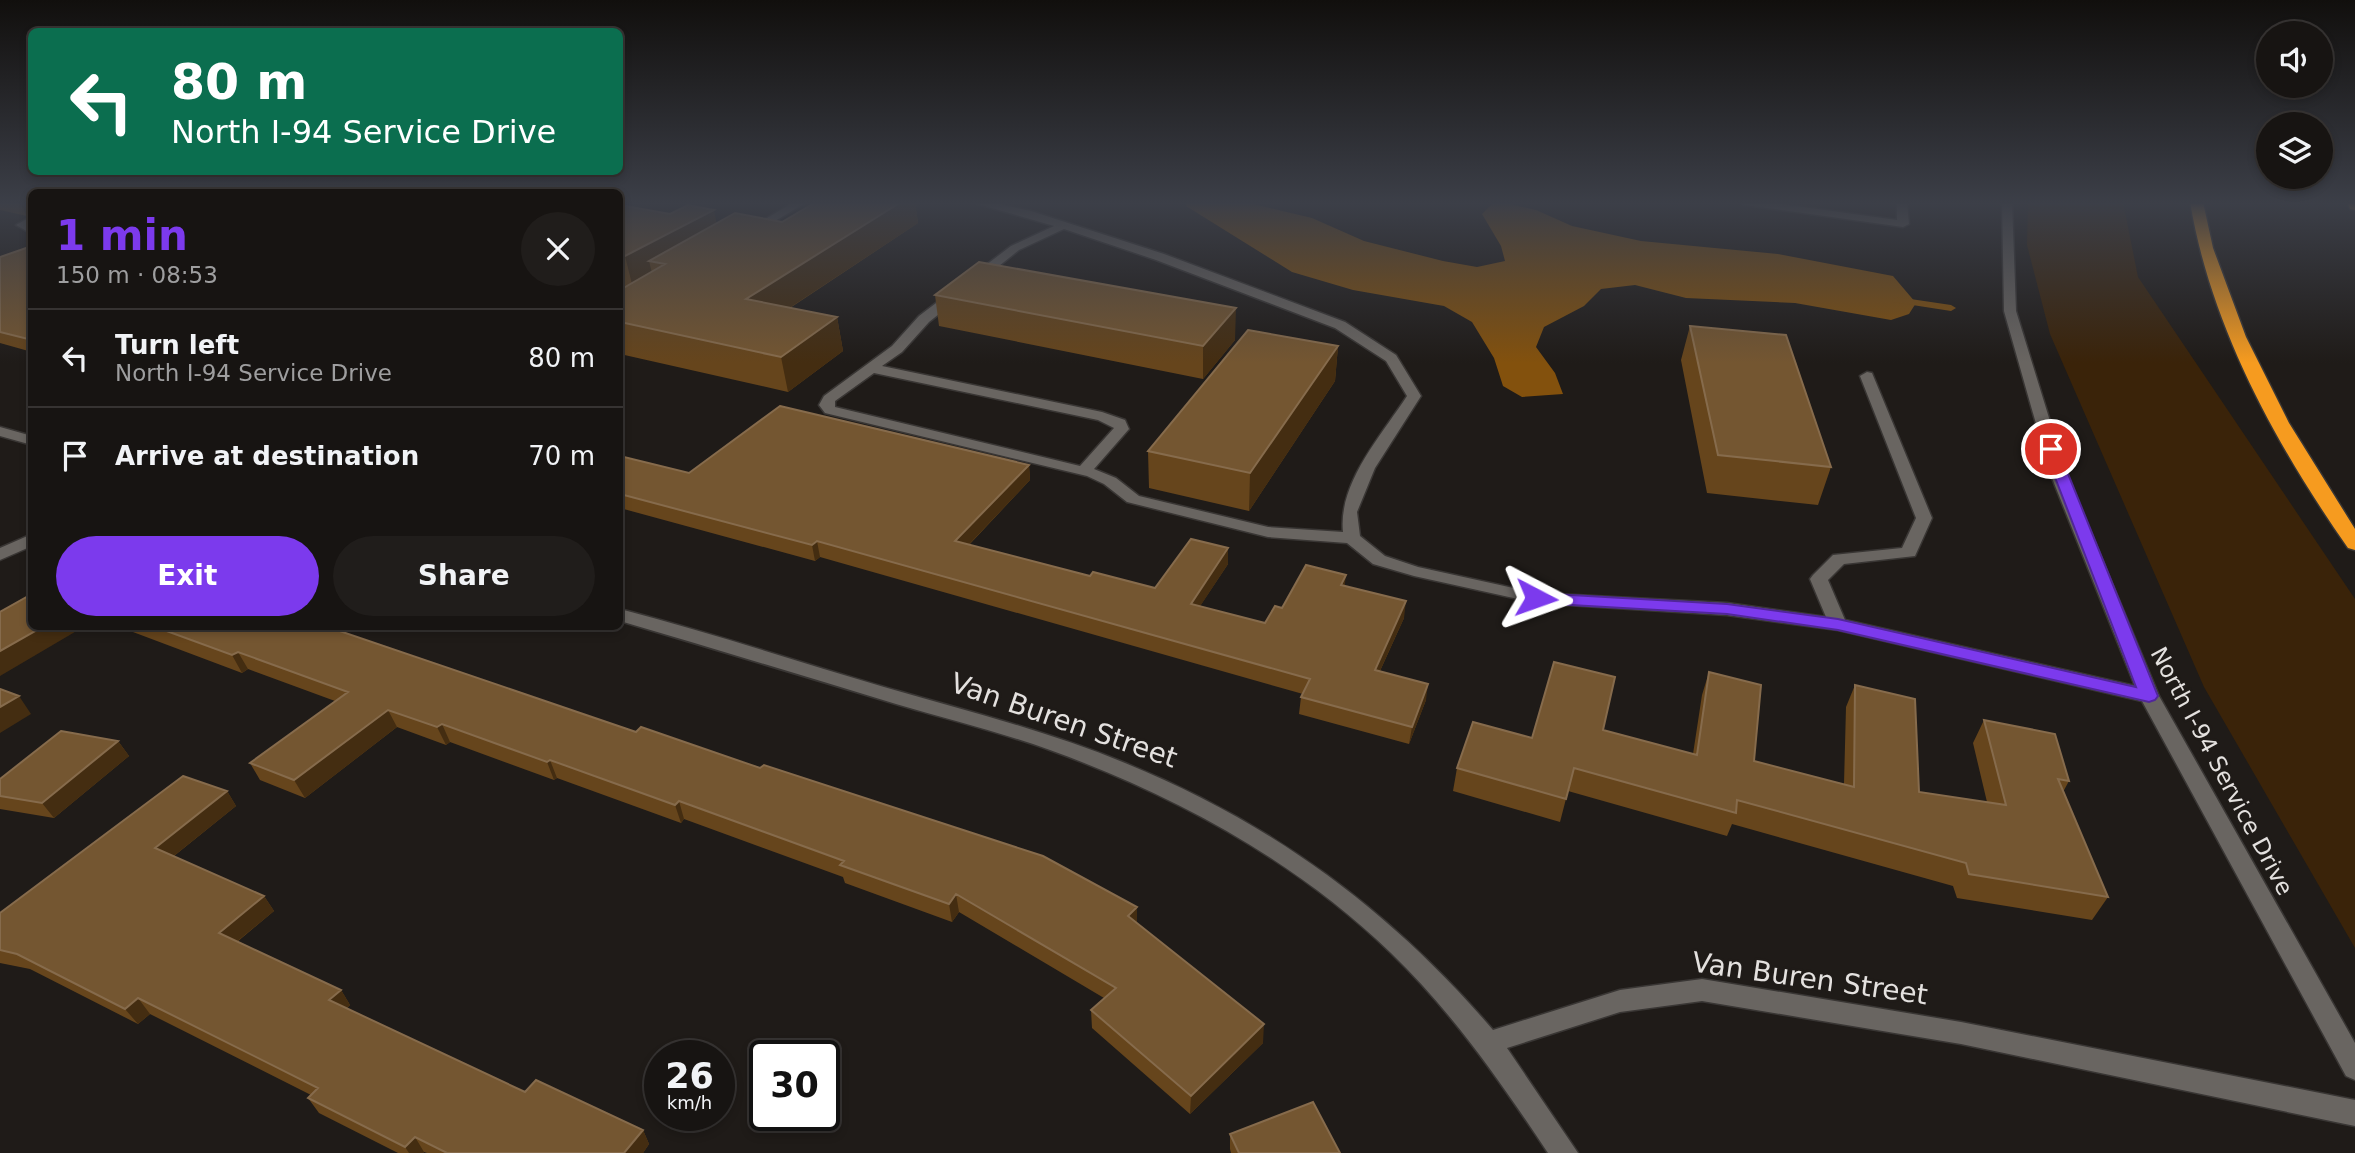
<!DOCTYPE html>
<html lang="en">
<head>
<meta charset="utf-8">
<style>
	body { margin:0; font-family:"DejaVu Sans",sans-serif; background:#201d1b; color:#f1f3f6; height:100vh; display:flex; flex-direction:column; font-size:26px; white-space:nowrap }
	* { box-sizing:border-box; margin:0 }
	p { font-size:23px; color:#9e9e9f }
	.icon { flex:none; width:38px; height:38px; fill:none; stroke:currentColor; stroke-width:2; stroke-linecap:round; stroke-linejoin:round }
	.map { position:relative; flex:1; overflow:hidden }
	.sheet { position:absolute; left:28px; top:189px; width:595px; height:441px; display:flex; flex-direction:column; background:#171412; border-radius:10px; box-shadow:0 4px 10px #0003,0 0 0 2px #363332 }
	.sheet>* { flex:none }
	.guide { position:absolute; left:28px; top:28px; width:595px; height:147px; border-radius:10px; box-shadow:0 4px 10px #0003,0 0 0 2px #363332; background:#0b6e4f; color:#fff; overflow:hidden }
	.tools { position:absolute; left:2256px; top:21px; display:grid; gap:14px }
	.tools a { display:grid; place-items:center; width:77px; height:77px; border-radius:50%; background:#171412; box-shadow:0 4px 10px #0003,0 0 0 2px #363332; font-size:35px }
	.speed { position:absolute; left:644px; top:1040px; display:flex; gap:14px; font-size:35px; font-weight:700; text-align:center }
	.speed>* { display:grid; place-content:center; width:91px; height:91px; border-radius:50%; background:#171412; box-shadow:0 4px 10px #0003,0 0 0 2px #363332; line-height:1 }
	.speed small { font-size:18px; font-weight:400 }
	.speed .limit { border:4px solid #111; border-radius:10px; background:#fff; color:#111 }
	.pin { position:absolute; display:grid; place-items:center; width:60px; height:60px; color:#fff; margin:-30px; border:4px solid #fff; border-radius:50%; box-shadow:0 2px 7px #0007 }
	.me { position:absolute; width:77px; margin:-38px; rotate:94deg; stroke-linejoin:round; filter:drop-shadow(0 0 5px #0008) }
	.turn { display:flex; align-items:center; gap:24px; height:147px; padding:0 28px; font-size:32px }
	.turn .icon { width:91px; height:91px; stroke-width:2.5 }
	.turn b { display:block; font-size:49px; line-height:60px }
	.round { display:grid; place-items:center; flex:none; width:74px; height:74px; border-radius:37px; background:#201d1b }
	.head { display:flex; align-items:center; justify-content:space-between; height:119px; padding:0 28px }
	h1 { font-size:42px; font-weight:700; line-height:52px; color:#7c3aed }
	.cta { display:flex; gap:14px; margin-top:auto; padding:14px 28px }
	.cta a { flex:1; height:80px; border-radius:42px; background:#7c3aed; color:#fff; font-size:28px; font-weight:700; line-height:80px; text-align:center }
	.cta a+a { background:#201d1b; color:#f1f3f6 }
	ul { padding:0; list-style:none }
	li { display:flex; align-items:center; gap:21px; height:98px; padding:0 28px; border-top:2px solid #363332 }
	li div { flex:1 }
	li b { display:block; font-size:26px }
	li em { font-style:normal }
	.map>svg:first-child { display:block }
	.green { fill:#3a2309 }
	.water { fill:#83510d }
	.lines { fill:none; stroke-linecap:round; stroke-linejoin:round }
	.stream { fill:#83510d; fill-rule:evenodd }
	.minor-casing { stroke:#393634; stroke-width:3 }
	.highway-casing { stroke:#393634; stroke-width:3 }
	.minor { fill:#696561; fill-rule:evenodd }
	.highway { fill:#f69b1f; fill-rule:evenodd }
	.wall { fill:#66451c }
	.shaded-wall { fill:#442d11 }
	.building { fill:#745631; stroke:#866b4c; stroke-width:2 }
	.route { fill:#7c3aed; stroke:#51269a; stroke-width:2 }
	.labels { text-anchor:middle; stroke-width:5; stroke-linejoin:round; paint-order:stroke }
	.street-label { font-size:23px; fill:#e4e1df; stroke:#1f1b18 }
	.near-street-label { font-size:28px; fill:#e4e1df; stroke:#1f1b18 }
</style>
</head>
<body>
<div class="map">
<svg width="2355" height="1153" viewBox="0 0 2355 1153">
	<rect width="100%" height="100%" fill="#1f1b18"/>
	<path class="green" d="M 2028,202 L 2123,202 L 2138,277 L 2355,599 L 2355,948 L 2204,687 L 2050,334 L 2027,245 Z"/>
	<path class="water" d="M 1187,202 L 1245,202 L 1312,218 L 1364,241 L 1443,261 L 1477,267 L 1505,261 L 1501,246 L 1482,214 L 1494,202 L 1500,202 L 1536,210 L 1572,226 L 1641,241 L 1778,254 L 1893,276 L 1916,303 L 1909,314 L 1891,320 L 1795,303 L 1686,298 L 1635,285 L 1601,289 L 1584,306 L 1544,327 L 1536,347 L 1555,373 L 1563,394 L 1522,397 L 1503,386 L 1494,358 L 1472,322 L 1444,306 L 1353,290 L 1292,272 L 1186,206 Z"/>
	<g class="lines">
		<path class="stream" d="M 1897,297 L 1951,305 L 1956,308 L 1951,311 L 1893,302 L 1892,300 Z"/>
		<g class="minor-casing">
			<path id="minor" d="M 794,202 L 807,202 L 755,233 L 745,231 Z
				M 971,202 L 990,202 L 1031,211 L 1164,254 L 1345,322 L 1396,355 L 1421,396 L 1375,468 L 1357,512 L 1360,536 L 1385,556 L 1418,567 L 1536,593 L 1727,603 L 1826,617 L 1810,579 L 1813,575 L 1833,555 L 1902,548 L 1916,518 L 1860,376 L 1867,372 L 1872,373 L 1932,518 L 1915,556 L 1844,564 L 1828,580 L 1845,620 L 2135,686 L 2050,473 L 2004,311 L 2002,202 L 2012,202 L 2016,311 L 2066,473 L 2159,696 L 2355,1043 L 2355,1080 L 2346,1076 L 2142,701 L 1838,630 L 1727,615 L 1536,603 L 1414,576 L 1373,564 L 1347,543 L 1268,537 L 1127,502 L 1104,484 L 1087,476 L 825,413 L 819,405 L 824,396 L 892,346 L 919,316 L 1011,246 L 1054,226 ZM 1064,229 L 1156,260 L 1335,328 L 1386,361 L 1407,396 C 1381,436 1338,483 1343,532 L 1268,527 L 1139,496 L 1116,478 L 1094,469 L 1129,429 L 1125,420 L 1102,412 L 882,366 L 902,352 L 929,322 L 1019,250 ZM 874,373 L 1098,420 L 1114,428 L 1080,466 L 835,407 L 835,401 Z
				M 1740,202 L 1767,202 L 1897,220 L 1897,202 L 1907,202 L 1909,224 L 1903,227 L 1745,205 Z
				M 32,216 L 32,234 L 16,225 Z
				M 0,427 L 32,436 L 32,445 L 0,436 Z
				M 32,534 L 32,546 L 0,560 L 0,548 Z
				M 620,609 C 708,632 796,661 884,687 C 964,710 1047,731 1125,763 C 1272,823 1390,910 1493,1030 L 1620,990 L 1702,979 L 1961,1022 L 2355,1100 L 2355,1126 L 1961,1044 L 1702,1001 L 1620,1012 L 1507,1048 L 1578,1153 L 1548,1153 C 1500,1081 1453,1013 1391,953 C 1295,860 1174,795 1050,750 C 1000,732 947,719 896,704 C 804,676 712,648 620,621 Z"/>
		</g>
		<g class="highway-casing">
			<path id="highway" d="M 2190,202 L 2203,202 L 2213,248 L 2246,337 L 2289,423 L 2355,529 L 2355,550 L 2348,548 C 2276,445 2211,327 2190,202 Z
				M 2347,202 L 2355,202 L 2355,210 L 2350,209 Z"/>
		</g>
		<use href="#minor" class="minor"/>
		<use href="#highway" class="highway"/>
	</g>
	<path class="wall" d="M 0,202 L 32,202 L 32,214 L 27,216 L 0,210 Z
		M 816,202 L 915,202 L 918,223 L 790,308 L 837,317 L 843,351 L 788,392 L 620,354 L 620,290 L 626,286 L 620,285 L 620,205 L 717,223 L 782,222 Z
		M 32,246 L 32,352 L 0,343 L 0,257 Z
		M 935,295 L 1235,340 L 1203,379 L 939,326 Z
		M 1690,326 L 1831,467 L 1818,505 L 1707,493 L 1681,360 Z
		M 1338,346 L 1335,381 L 1249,511 L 1149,488 L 1148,451 Z
		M 620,456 L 689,473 L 1029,465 L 1030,480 L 969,545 L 1090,576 L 1155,588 L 1228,548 L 1228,564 L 1200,606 L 1265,623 L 1282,608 L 1345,586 L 1404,618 L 1380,671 L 1426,700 L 1409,744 L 1299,714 L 1301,697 L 1303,694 L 820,557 L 815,561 L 620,508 Z
		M 117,626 L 325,626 L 1137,923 L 1263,1043 L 1190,1114 L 1092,1028 L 1091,1010 L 1104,998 L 959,912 L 952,922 L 845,883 L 843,877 L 684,819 L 681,823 L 557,778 L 554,780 L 450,742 L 446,745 L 397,727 L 305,798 L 260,780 L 250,763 L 335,701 L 248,669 L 242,673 Z
		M 1709,672 L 1754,761 L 1844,784 L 1846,707 L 1855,685 L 1919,792 L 1987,802 L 1973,743 L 1984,720 L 2069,781 L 2063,792 L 2108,897 L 2092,920 L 1957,898 L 1953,886 L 1732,824 L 1727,836 L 1568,791 L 1560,822 L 1453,791 L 1457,768 L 1532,738 L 1603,730 L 1693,754 L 1702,695 Z
		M 118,741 L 129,756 L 54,818 L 0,809 L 0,779 Z
		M 227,791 L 236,806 L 174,856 L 264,896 L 274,911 L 237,942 L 341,990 L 350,1005 L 347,1008 L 525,1092 L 643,1130 L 649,1144 L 643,1153 L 427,1153 L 424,1152 L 423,1153 L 398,1153 L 319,1113 L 308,1098 L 311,1095 L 150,1014 L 138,1024 L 30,969 L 0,963 L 0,913 Z
		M 1230,1134 L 1340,1153 L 1231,1153 L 1230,1149 Z"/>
	<path class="shaded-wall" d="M 19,202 L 26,202 L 32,214 L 27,216 Z
		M 901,202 L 915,202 L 918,223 L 753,332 L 746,299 Z
		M 714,210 L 720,240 L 665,264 L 649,261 L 653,277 L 633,288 L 625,256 Z
		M 1236,308 L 1235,340 L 1203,379 L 1203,346 Z
		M 837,317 L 843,351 L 788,392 L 781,357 Z
		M 1338,346 L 1335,381 L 1249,511 L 1250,473 Z
		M 1029,465 L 1030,480 L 957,557 L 955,541 Z
		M 817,541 L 820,557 L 815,561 L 812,545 Z
		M 1228,548 L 1228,564 L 1191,620 L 1191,604 Z
		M 1346,575 L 1344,591 L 1341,585 Z
		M 1406,601 L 1404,618 L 1373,686 L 1375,670 Z
		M 44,626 L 85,626 L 0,676 L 0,651 Z
		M 238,652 L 248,669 L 242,673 L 232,655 Z
		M 1428,684 L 1426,700 L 1409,744 L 1412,727 Z
		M 19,696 L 31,714 L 0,733 L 0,707 Z
		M 388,710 L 397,727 L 305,798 L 294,780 Z
		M 442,724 L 450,742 L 446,745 L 437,727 Z
		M 118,741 L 129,756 L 54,818 L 42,803 Z
		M 550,760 L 557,778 L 554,780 L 547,762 Z
		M 227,791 L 236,806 L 165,863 L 155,848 Z
		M 679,801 L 684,819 L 681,823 L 675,805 Z
		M 956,894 L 959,912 L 952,922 L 949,904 Z
		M 264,896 L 274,911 L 229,948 L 219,933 Z
		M 1137,907 L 1137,925 L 1128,916 Z
		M 341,990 L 350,1005 L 339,1015 L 329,1000 Z
		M 138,998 L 150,1014 L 138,1024 L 125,1009 Z
		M 1264,1024 L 1263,1043 L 1190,1114 L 1191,1096 Z
		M 643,1130 L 649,1144 L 643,1153 L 624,1153 Z
		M 415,1137 L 424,1152 L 423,1153 L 409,1153 L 405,1147 Z"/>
	<path class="building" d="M 816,202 L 901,202 L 746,299 L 837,317 L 781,357 L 620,322 L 620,290 L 665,264 L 649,261 L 735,213 L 782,222 Z
		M 620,205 L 670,214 L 688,205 L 714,210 L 625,256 L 620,255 Z
		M 32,246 L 32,340 L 0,332 L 0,257 Z
		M 979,262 L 1236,308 L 1203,346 L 935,295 Z
		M 1690,326 L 1786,335 L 1831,467 L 1718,455 Z
		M 1248,330 L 1338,346 L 1250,473 L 1148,451 Z
		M 780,406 L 1029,465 L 955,541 L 1090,576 L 1093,572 L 1155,588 L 1191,539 L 1228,548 L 1191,604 L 1265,623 L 1275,606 L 1282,608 L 1306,565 L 1346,575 L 1341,585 L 1406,601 L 1375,670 L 1428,684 L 1412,727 L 1301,697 L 1310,679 L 817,541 L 812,545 L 620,494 L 620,456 L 689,473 Z
		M 32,594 L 32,626 L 44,626 L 0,651 L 0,612 Z
		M 153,626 L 325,626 L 636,732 L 641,727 L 760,768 L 764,765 L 1043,856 L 1137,907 L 1128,916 L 1264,1024 L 1191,1096 L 1091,1010 L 1116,988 L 956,894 L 949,904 L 840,865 L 844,861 L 679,801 L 675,805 L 550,760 L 547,762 L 442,724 L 437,727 L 388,710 L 294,780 L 250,763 L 348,692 L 238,652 L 232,655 Z
		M 1554,662 L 1615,677 L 1603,730 L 1697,755 L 1709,672 L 1761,685 L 1754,761 L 1854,787 L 1855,685 L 1915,699 L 1919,792 L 2006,805 L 1984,720 L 2055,734 L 2069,781 L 2058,779 L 2108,897 L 1969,874 L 1966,863 L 1737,800 L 1736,813 L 1574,768 L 1566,799 L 1457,768 L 1473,722 L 1532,738 Z
		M 0,689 L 19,696 L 0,707 Z
		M 61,731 L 118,741 L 42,803 L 0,796 L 0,779 Z
		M 183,776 L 227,791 L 155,848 L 264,896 L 219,933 L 341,990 L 329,1000 L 525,1092 L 536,1080 L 643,1130 L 624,1153 L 447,1153 L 415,1137 L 405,1147 L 308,1098 L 318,1088 L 138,998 L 125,1009 L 17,954 L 0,950 L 0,913 Z
		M 1313,1102 L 1340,1153 L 1239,1153 L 1230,1134 Z"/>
	<linearGradient id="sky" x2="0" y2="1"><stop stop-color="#110f0d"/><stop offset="0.56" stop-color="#3c3f48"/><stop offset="1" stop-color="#3c3f48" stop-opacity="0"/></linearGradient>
	<rect width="2355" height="363" fill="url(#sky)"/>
	<path class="route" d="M 2051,445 L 2058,449 L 2158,696 L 2155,700 L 2149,702 L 1838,630 L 1727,614 L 1536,603 L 1527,598 L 1536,593 L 1727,604 L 1838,619 L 2136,687 L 2044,449 Z"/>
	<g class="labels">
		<g class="street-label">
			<text transform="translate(2222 771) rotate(62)" y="8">North I-94 Service Drive</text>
		</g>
		<g class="near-street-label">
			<text transform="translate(1064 720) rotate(19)" y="10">Van Buren Street</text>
			<text transform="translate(1810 978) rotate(8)" y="10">Van Buren Street</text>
		</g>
	</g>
</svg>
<div class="tools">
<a><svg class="icon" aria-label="sound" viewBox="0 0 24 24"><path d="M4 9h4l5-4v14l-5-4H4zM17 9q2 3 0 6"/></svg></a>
<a><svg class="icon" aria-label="layers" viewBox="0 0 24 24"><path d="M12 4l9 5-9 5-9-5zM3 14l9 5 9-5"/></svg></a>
</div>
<div class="speed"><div>26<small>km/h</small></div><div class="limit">30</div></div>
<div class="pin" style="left:2051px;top:449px;background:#d93025"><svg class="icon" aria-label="arrive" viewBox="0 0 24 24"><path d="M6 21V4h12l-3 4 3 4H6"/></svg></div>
<svg class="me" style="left:1536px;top:598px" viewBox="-20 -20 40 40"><path d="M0-17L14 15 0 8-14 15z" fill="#7c3aed" stroke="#fff" stroke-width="4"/></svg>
<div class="guide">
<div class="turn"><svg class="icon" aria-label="left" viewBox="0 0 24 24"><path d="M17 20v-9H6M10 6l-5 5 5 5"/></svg><div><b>80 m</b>North I-94 Service Drive</div></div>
</div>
<section class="sheet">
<div class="head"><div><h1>1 min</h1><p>150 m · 08:53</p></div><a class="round"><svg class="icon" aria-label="close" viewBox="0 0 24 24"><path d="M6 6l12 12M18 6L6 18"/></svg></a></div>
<ul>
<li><svg class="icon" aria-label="left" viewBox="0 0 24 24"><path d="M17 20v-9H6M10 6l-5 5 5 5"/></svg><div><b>Turn left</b><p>North I-94 Service Drive</p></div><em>80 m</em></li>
<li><svg class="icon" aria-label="arrive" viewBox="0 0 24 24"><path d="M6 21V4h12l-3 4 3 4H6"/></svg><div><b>Arrive at destination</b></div><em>70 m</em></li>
</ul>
<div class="cta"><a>Exit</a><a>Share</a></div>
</section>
</div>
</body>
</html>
